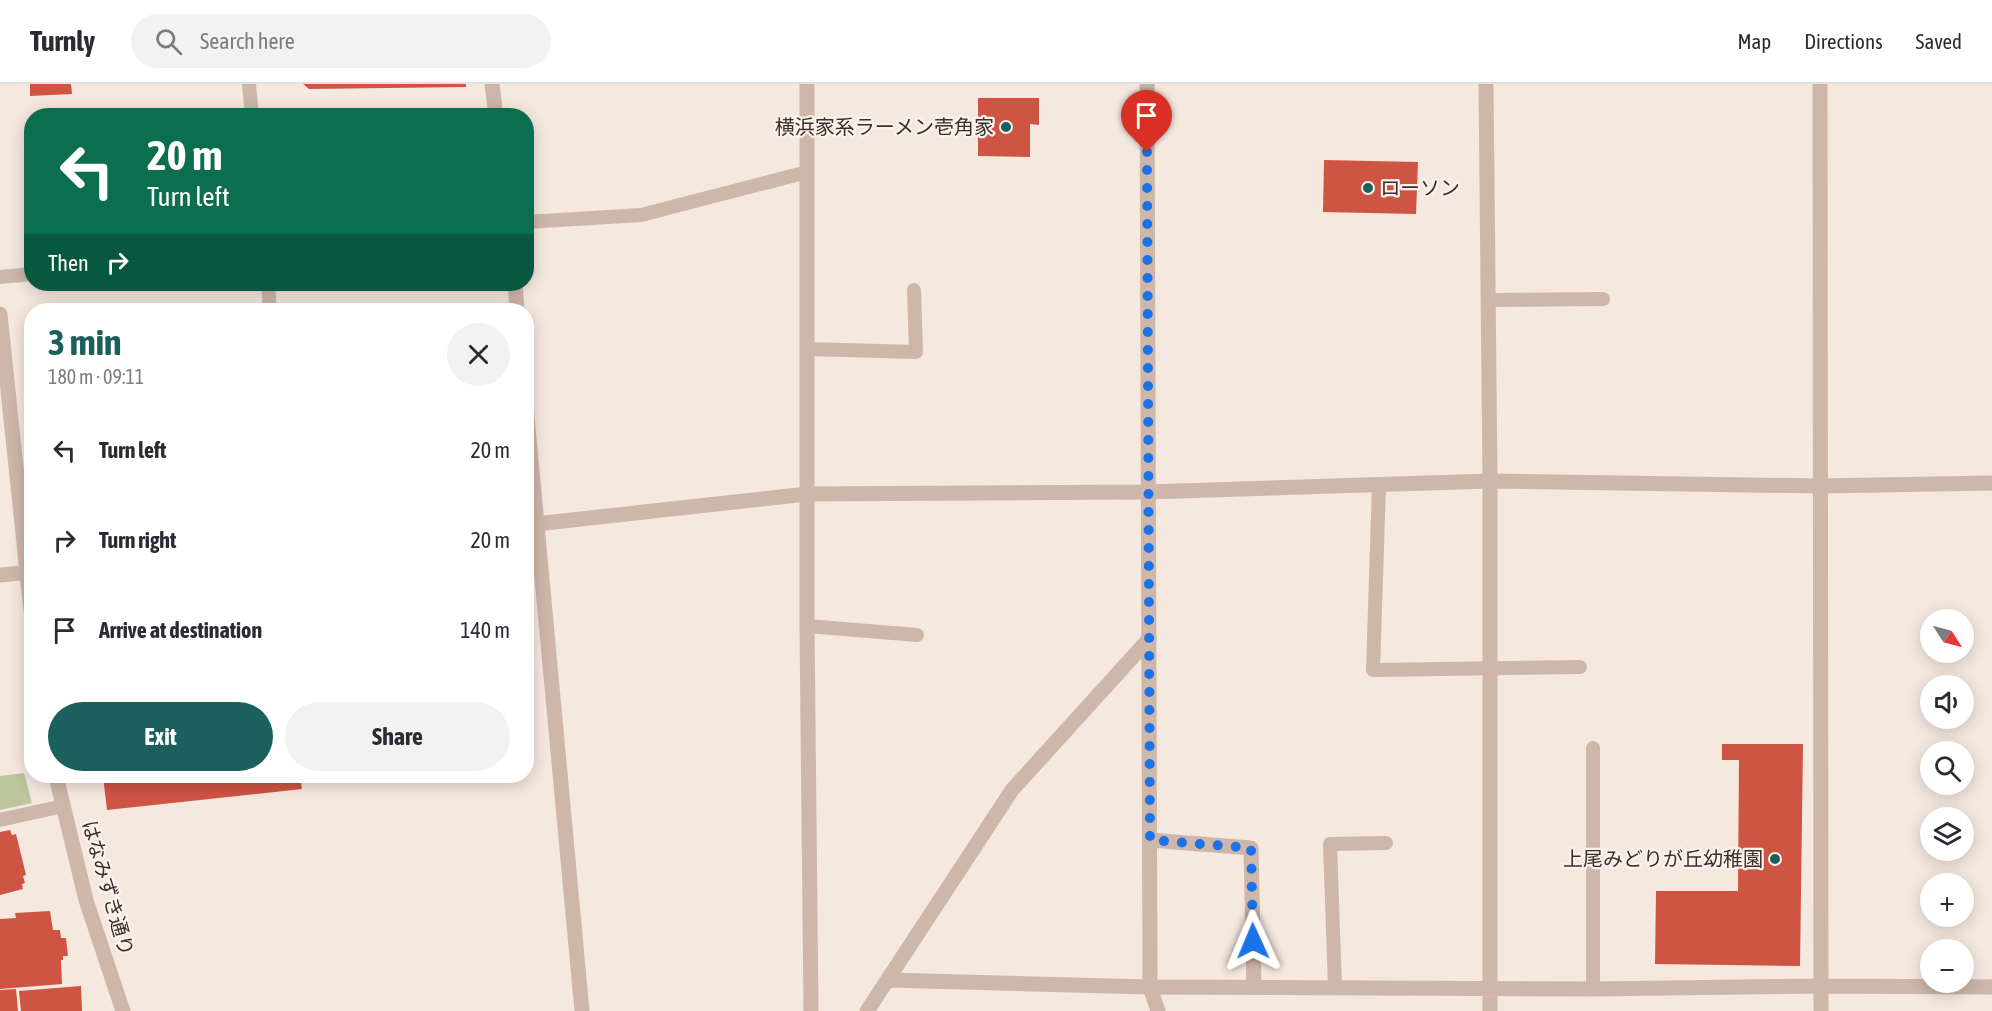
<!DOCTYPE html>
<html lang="en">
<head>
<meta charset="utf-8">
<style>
	body { margin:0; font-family:"Asap Condensed","Noto Sans JP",sans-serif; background:#f2f2f3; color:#2b2b33; height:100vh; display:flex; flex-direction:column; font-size:22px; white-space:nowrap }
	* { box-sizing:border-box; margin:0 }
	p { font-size:20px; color:#7c7c81 }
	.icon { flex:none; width:33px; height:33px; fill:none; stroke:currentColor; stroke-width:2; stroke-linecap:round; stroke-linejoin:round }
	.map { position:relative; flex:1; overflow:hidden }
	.drawer { position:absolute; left:24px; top:219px; width:510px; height:480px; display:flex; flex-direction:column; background:#fff; border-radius:24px; box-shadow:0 3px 15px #0003 }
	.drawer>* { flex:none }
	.top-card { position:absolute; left:24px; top:24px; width:510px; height:183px; border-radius:24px; box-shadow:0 3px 15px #0003; background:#0b6e4f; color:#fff; overflow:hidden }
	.needle { width:39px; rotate:126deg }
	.tools { position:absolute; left:1920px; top:525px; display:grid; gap:12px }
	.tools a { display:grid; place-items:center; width:54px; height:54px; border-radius:50%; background:#fff; box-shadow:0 3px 15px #0003; font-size:30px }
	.pin { position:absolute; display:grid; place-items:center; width:51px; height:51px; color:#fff; margin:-62px -26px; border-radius:50% 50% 50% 0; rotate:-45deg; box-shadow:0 0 6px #0007 }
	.pin .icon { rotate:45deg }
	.me { position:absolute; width:66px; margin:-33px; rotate:359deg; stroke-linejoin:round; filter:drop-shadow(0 0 4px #0008) }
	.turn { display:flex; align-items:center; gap:21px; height:126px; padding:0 24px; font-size:27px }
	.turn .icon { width:78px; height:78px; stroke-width:2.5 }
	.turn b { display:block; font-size:42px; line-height:51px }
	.then { display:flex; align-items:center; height:57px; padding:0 24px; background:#0003; gap:12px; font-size:22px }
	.round { display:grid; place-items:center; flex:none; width:63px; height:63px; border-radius:32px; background:#f2f2f3 }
	.headline { display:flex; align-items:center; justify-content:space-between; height:102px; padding:0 24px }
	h1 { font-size:36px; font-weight:700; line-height:45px; color:#1b605c }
	.button { display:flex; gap:12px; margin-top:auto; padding:12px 24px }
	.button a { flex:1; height:69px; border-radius:36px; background:#1b605c; color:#fff; font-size:24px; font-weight:700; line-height:69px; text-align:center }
	.button a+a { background:#f2f2f3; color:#2b2b33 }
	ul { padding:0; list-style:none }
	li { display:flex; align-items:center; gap:18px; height:90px; padding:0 24px }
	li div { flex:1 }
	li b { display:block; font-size:22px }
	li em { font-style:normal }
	header { display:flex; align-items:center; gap:36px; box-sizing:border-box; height:84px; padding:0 30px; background:#fff; border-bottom:2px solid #e1e1e2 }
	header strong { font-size:28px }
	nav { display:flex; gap:33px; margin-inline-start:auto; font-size:21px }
	.search { width:420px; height:54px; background:#f2f2f3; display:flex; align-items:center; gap:15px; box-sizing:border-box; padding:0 21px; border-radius:33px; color:#7c7c81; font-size:22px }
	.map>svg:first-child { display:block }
	.green { fill:#bdc59d }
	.building { fill:#ce5443 }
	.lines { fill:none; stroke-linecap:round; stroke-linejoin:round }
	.service { stroke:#ceb6a9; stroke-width:14 }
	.minor { stroke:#ceb6a9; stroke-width:15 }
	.tertiary { stroke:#ceb6a9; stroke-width:15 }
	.route { stroke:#1a73e8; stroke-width:10; stroke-dasharray:0 18 }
	.poi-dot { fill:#1b605c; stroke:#fbf2ec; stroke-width:2 }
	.labels { text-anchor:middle; stroke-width:4.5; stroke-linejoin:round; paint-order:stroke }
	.poi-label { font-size:20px; fill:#3b2d2a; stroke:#fbf2ec; text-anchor:end }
	.street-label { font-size:20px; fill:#3b2d2a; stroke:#fbf2ec }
</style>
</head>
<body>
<header>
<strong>Turnly</strong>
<div class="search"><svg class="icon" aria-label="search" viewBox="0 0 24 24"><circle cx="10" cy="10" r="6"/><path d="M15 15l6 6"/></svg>Search here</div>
<nav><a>Map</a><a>Directions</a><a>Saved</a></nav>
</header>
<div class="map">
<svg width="1992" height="927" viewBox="0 0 1992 927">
	<rect width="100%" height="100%" fill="#f5e8df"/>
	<path class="green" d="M 24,689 L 32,719 L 0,726 L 0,692 Z"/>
	<path class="building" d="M 30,0 L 71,0 L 72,10 L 30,12 Z
		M 303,0 L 466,0 L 466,3 L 309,5 Z
		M 978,14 L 1039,14 L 1039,41 L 1030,40 L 1030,73 L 978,72 Z
		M 1324,76 L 1418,78 L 1416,130 L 1323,128 Z
		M 1722,660 L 1803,660 L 1800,882 L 1655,880 L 1656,807 L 1738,807 L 1739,676 L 1722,676 Z
		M 103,692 L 300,692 L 302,705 L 107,726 Z
		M 10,746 L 12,751 L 16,750 L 26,791 L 23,792 L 25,799 L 22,800 L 23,805 L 0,811 L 0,748 Z
		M 50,827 L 53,846 L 60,846 L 61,854 L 66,854 L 68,872 L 63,872 L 63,876 L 61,876 L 62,900 L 0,905 L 0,835 L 16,834 L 15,829 Z
		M 81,902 L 82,927 L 21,927 L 19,907 Z
		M 16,905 L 18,927 L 0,927 L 0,906 Z"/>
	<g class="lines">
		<path class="service" d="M 249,0 L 252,32
			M 526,138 L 641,131 L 807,88
			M 0,193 L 32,190
			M 268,200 L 270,226
			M 1488,216 L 1603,215
			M 807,265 L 916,268 L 914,206
			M 1379,401 L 1373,586 L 1580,583
			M 807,542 L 917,551
			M 0,736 L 63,722
			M 1335,904 L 1330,760 L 1386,759
			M 1593,905 L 1593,664"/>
		<path class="minor" d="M 492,0 L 496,32
			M 807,0 L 807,542 L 811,927
			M 1486,0 L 1490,397 L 1490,927
			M 1820,0 L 1821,927
			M 515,200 L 517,226
			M 526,322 L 582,927
			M 526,441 L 807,410 L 1148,408 L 1490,397 L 1821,402 L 1992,399
			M 0,491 L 32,488
			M 1150,756 L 1251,764 L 1254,903
			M 888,896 L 1150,903 L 1593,905 L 1820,902 L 1992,903
			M 867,927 L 1012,706 L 1149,555"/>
		<path class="tertiary" d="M 1147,0 L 1150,903 L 1158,927
			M 0,230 L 32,536
			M 56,692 L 86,816 L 123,927"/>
	</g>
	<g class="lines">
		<path class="route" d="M 1147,68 L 1150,756 L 1251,764 L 1253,857"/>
	</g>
	<g class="poi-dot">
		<circle cx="1006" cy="43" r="6"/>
		<circle cx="1368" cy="104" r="6"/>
		<circle cx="1775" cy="775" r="6"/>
	</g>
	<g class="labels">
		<g class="poi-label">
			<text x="994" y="50">横浜家系ラーメン壱角家</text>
			<text x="1380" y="111" text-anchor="start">ローソン</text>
			<text x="1763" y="782">上尾みどりが丘幼稚園</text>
		</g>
		<g class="street-label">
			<text transform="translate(108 804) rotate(74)" y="7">はなみずき通り</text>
		</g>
	</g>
</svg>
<div class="tools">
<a><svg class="needle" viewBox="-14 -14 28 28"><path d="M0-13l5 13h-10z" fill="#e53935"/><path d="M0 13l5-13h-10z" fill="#7c7c81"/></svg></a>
<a><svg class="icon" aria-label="sound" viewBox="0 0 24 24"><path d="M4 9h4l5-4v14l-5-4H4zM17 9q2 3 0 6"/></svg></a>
<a><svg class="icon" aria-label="search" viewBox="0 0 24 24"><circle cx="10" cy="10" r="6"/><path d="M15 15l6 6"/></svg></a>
<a><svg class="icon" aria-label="layers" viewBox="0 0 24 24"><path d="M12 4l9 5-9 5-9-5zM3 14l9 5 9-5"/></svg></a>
<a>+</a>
<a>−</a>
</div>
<div class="pin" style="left:1147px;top:68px;background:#d93025"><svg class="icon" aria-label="arrive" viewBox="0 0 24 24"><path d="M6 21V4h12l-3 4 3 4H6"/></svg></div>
<svg class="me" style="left:1253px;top:857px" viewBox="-20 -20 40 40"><path d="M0-17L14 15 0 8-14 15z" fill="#1a73e8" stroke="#fff" stroke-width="4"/></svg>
<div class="top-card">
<div class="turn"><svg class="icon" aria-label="left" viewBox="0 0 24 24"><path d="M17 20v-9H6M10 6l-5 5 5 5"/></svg><div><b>20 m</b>Turn left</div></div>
<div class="then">Then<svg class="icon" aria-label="right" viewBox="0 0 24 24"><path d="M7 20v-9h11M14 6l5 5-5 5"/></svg></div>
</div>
<section class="drawer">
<div class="headline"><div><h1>3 min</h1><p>180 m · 09:11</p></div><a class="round"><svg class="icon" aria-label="close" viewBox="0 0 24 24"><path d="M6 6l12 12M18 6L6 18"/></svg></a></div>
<ul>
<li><svg class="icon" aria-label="left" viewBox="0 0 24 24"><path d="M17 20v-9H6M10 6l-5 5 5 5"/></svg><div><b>Turn left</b></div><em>20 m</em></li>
<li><svg class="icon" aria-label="right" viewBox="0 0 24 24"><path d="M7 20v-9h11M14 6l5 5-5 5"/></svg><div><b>Turn right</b></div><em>20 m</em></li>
<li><svg class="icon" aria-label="arrive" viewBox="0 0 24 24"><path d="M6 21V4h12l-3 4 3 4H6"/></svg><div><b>Arrive at destination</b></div><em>140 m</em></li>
</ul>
<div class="button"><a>Exit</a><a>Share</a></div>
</section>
</div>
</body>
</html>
